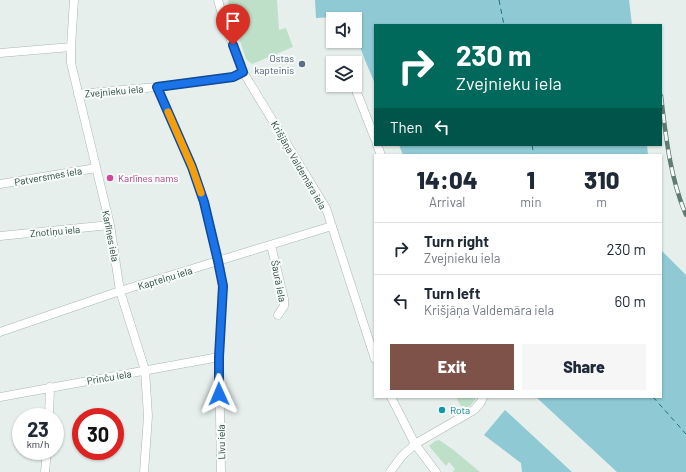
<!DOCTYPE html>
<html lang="en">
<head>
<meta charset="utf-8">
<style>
	body { margin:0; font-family:Barlow,sans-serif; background:#f6f6f7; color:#1f2937; height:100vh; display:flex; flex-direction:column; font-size:15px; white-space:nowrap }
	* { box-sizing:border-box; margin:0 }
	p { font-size:13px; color:#747a83 }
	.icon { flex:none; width:22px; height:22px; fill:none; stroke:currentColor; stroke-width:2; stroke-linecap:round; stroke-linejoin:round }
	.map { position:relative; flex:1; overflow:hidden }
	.details { position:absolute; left:374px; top:154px; width:288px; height:244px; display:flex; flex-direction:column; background:#fff; border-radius:0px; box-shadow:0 1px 3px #0004 }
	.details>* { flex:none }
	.banner { position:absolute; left:374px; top:24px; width:288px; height:122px; border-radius:0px; box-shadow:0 1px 3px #0004; background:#00695c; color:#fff; overflow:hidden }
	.fabs { position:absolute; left:326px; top:12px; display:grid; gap:8px }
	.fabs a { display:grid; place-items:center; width:36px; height:36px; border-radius:0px; background:#fff; box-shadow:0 1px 3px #0004; font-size:20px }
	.speed { position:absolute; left:12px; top:408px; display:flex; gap:8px; font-size:20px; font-weight:700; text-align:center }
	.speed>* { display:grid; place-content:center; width:52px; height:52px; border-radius:50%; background:#fff; box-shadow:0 1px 3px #0004; line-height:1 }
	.speed small { font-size:10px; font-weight:400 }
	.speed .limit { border:6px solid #d22; background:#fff; color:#111 }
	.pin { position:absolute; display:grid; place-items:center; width:34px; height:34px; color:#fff; margin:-41px -17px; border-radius:50% 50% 50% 0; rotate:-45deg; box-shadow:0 0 4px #0007 }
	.pin .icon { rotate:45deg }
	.me { position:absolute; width:44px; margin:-22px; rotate:359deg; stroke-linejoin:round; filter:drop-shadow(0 0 3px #0008) }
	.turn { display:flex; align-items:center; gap:14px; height:84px; padding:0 16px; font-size:18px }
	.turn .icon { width:52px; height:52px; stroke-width:2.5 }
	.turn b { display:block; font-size:28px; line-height:34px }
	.then { display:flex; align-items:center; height:38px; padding:0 16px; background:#0003; gap:8px; font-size:15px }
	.eta { display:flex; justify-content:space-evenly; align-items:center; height:68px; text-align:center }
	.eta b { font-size:24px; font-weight:800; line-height:28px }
	.primary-button { display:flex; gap:8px; margin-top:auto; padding:8px 16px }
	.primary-button a { flex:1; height:46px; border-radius:0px; background:#7f5249; color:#fff; font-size:16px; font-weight:800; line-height:46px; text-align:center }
	.primary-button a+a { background:#f6f6f7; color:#1f2937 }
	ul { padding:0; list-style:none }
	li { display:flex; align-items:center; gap:12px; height:52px; padding:0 16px; border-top:1px solid #e0e1e3 }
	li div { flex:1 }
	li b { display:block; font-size:15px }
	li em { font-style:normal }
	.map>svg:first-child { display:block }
	.green { fill:#bfe0c8 }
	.water { fill:#8ec9d4 }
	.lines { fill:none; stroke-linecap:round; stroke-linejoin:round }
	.ferry { stroke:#1c6f80; stroke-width:1; stroke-dasharray:5 4; stroke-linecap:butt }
	.minor-casing { stroke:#a8b8b2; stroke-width:9 }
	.minor { stroke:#fff; stroke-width:8 }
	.rail-casing { stroke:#5f7d75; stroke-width:4.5 }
	.rail { stroke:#f7fbf9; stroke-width:3; stroke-dasharray:9; stroke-linecap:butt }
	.route-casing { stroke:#114b97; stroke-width:10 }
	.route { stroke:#1a73e8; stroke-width:7 }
	.slow { stroke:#f59e0b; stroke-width:7 }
	.service-dot { fill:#5c6f8a; stroke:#f7fbf9; stroke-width:1.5 }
	.hotel-dot { fill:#d1479c; stroke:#f7fbf9; stroke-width:1.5 }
	.culture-dot { fill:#0f9aa8; stroke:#f7fbf9; stroke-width:1.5 }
	.labels { text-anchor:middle; stroke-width:4; stroke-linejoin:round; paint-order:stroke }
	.service-label { font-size:10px; fill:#4e5e75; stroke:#f7fbf9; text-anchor:end }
	.street-label { font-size:10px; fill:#24423a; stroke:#f7fbf9 }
	.hotel-label { font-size:10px; fill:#b23c85; stroke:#f7fbf9; text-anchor:start }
	.culture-label { font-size:10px; fill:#0d838f; stroke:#f7fbf9; text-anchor:start }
</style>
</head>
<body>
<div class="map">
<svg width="686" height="472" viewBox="0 0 686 472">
	<rect width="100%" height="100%" fill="#e6efeb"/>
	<path class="green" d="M 228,0 L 277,0 L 279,30 L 286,28 L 293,47 L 252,64 L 246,59 L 230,11 Z
		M 456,397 L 477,397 L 471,405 L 463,410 Z
		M 439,440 L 451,448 L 480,472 L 454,472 L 453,471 L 455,469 L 449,462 L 446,466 L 429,446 L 435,441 Z"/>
	<path class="water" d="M 315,0 L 629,0 L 632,25 L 375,25 L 375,84 C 367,64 355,41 355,19 L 353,19 L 353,16 L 316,18 Z
		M 399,145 L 647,145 L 648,155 L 403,155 Z
		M 661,250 L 686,275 L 686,472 L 617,472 L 536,397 L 661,397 Z
		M 505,410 L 572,472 L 522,472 L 521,463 L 484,435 Z"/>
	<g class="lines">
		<path class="ferry" d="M 499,0 L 504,25
			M 532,145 L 534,155
			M 653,397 L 686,434"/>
		<g class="minor-casing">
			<path id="minor" d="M 74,0 L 71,47 L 71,63 L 110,225 L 120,291 L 145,370 L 148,416 L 144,472
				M 218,0 L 223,18 L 243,72 L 326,208 L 375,359
				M 0,53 L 71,47
				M 354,85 L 375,139
				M 157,87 L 192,167 L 204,202 L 218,258 L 223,286 L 219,357 L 221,472
				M 78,94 L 157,87 L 233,77 L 243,72
				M 377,145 L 381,155
				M 0,184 L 96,168
				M 0,236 L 110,225
				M 271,245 L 284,299 L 284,306 L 278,315
				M 0,332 L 120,291 L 332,226
				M 0,397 L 219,357
				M 391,397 L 415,444 L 436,472
				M 49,417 L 50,387
				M 45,472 L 47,451
				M 390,472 L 402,456 L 415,444 L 474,410 L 481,402 L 483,397"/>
		</g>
		<use href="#minor" class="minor"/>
		<g class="rail-casing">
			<path id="rail" d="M 661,96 C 666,138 670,177 686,215"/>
		</g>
		<use href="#rail" class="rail"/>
	</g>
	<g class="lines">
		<g class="route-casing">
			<path id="route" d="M 219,394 L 219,357 L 223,286 L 218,261 L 204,202 L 192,167 L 157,87 L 233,77 L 243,72 L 233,45"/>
		</g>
		<use href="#route" class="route"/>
		<path class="slow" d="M 168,112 L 192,167 L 201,193"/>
	</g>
	<circle class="service-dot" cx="302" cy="64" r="4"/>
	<circle class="hotel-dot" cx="110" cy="178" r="4"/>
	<circle class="culture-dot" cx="442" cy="410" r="4"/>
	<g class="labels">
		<g class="service-label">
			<text x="294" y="62">Ostas<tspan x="294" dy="12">kapteinis</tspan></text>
		</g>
		<g class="street-label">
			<text transform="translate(114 91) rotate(-5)" y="4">Zvejnieku iela</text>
			<text transform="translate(299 165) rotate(60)" y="4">Krišjāņa Valdemāra iela</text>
			<text transform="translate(48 176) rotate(-10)" y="4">Patversmes iela</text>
			<text transform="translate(55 231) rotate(-5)" y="4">Znotiņu iela</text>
			<text transform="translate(111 236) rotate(79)" y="4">Karlīnes iela</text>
			<text transform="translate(165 278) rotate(-17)" y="4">Kapteiņu iela</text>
			<text transform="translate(279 281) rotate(79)" y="4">Šaurā iela</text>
			<text transform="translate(109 377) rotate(-10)" y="4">Prinču iela</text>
			<text transform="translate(221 442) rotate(-91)" y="4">Līvu iela</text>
		</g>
		<g class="hotel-label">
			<text x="118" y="182">Karlīnes nams</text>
		</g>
		<g class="culture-label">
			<text x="450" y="414">Rota</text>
		</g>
	</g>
</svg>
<div class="fabs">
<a><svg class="icon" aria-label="sound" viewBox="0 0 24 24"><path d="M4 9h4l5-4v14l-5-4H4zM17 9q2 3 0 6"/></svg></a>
<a><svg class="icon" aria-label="layers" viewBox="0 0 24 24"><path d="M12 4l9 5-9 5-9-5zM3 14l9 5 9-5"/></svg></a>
</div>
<div class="speed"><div>23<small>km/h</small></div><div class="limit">30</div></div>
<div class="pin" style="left:233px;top:45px;background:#d93025"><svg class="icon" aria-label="arrive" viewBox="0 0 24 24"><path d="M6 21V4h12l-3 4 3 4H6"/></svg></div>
<svg class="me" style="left:219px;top:394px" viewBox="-20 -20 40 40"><path d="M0-17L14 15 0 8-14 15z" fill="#1a73e8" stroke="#fff" stroke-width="4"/></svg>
<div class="banner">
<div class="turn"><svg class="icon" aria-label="right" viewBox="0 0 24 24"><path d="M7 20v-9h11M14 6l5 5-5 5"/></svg><div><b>230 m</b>Zvejnieku iela</div></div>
<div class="then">Then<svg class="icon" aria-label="left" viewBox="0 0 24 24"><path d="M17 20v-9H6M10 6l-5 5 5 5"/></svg></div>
</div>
<section class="details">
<div class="eta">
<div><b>14:04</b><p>Arrival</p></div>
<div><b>1</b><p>min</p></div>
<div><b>310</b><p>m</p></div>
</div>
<ul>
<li><svg class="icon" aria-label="right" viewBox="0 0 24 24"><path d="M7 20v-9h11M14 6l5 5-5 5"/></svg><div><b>Turn right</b><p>Zvejnieku iela</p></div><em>230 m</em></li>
<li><svg class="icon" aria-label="left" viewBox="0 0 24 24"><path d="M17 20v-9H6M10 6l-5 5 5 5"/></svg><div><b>Turn left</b><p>Krišjāņa Valdemāra iela</p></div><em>60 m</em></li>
</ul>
<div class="primary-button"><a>Exit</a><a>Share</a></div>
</section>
</div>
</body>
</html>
